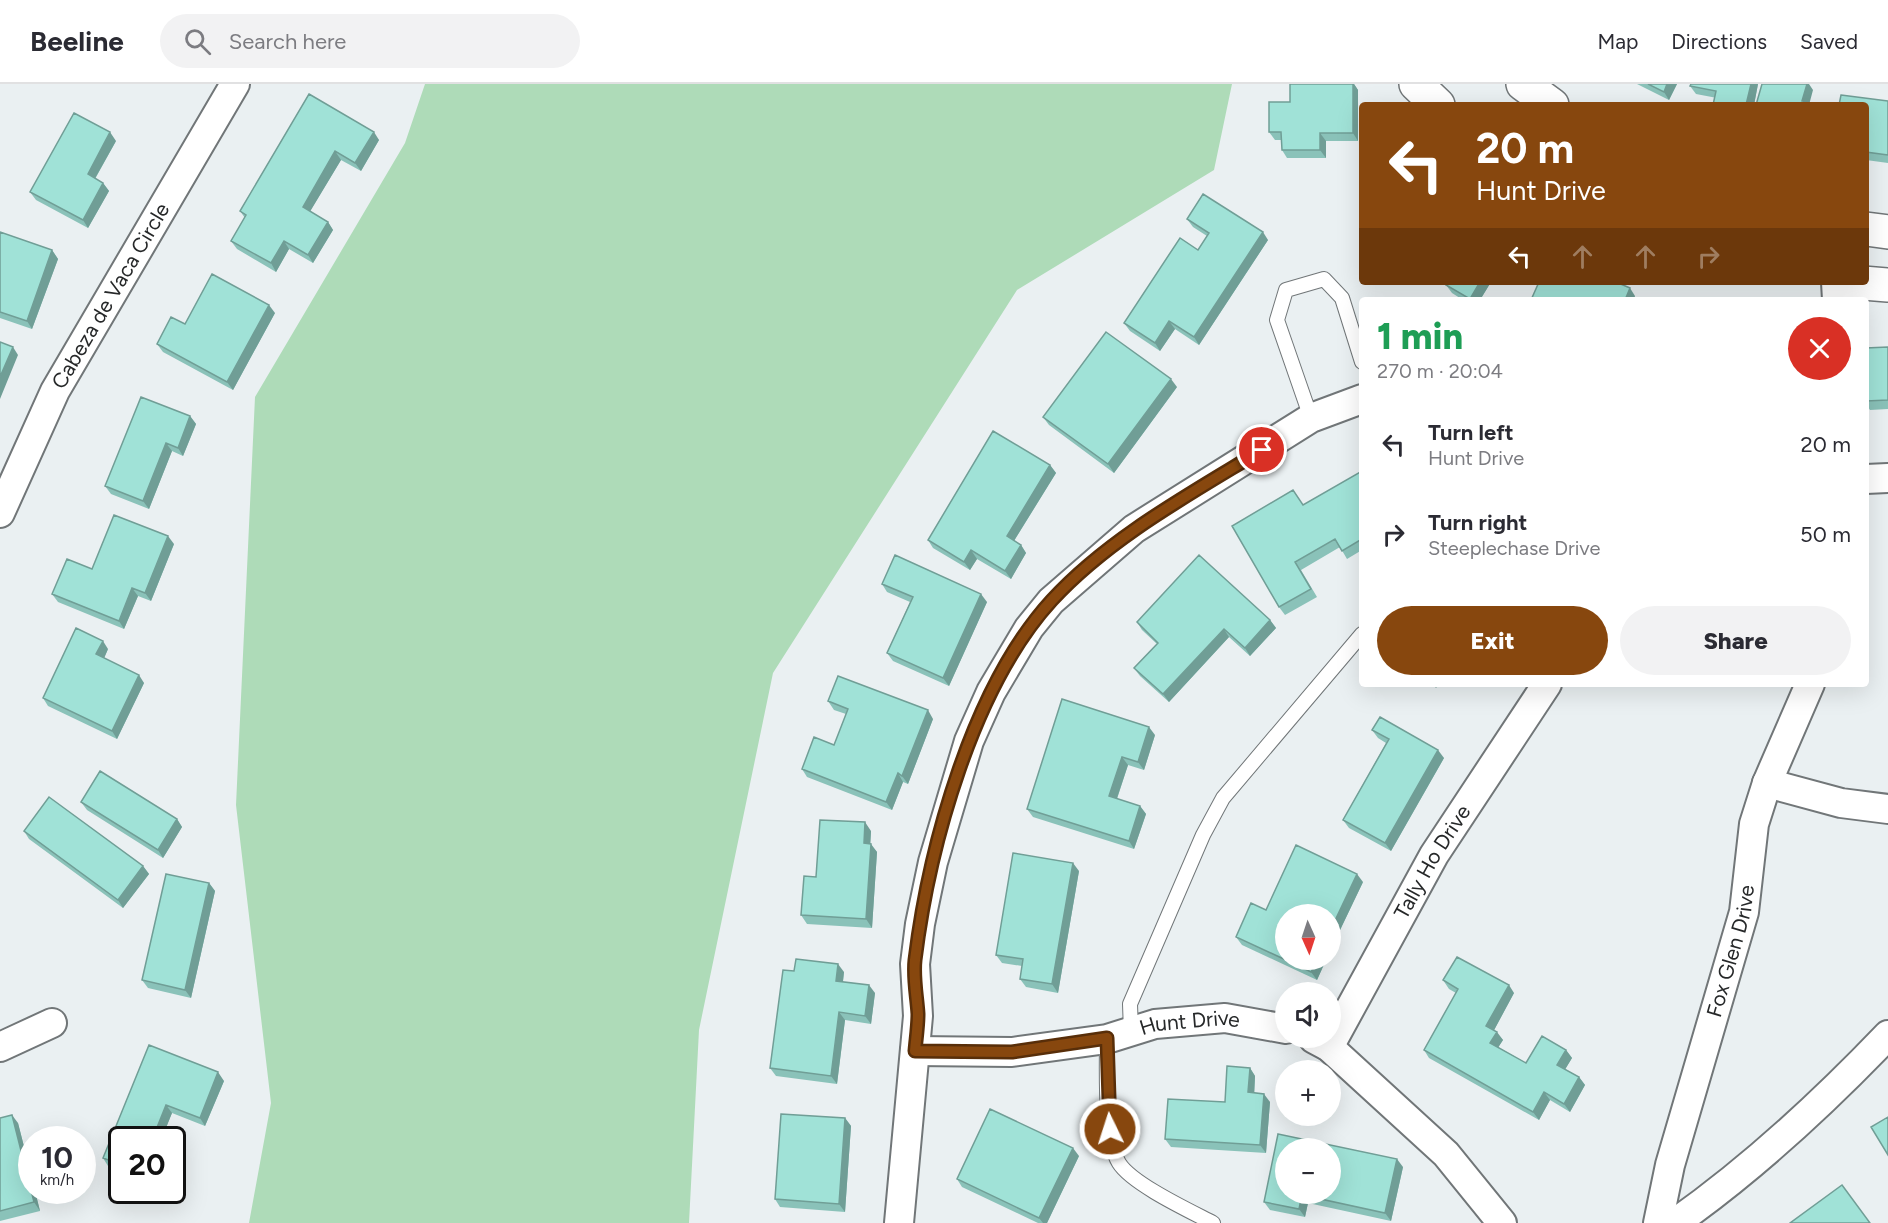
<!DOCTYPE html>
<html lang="en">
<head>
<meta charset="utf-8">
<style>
	body { margin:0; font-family:Figtree,sans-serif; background:#f2f2f3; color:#2b2b33; height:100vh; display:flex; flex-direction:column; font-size:22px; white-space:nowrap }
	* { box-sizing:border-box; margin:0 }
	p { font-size:20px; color:#7c7c81 }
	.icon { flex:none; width:33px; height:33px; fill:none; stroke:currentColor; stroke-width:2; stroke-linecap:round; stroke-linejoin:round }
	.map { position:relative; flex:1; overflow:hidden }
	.side { position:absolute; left:1359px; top:213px; width:510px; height:390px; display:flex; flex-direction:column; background:#fff; border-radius:6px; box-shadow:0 6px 24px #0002 }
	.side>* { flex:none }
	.guide { position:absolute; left:1359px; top:18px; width:510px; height:183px; border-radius:6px; box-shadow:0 6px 24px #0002; background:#87470e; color:#fff; overflow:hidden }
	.needle { width:39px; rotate:177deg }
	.buttons { position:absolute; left:1275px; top:820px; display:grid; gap:12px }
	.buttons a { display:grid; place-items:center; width:66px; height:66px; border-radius:50%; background:#fff; box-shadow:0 6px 24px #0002; font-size:30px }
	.speed { position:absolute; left:18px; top:1042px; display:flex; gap:12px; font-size:30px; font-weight:700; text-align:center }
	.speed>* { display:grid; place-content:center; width:78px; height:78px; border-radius:50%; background:#fff; box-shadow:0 6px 24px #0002; line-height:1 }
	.speed small { font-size:15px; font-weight:400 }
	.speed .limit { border:3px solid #111; border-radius:9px; background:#fff; color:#111 }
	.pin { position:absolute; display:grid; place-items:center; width:51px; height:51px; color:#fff; margin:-26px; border:3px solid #fff; border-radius:50%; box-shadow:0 2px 6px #0007 }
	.me { position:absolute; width:66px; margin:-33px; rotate:356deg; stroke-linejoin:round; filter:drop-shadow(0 0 4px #0008) }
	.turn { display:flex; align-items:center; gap:21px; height:126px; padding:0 18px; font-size:27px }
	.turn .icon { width:78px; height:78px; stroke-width:2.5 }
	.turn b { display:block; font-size:42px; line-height:51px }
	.lanes { display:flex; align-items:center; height:57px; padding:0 18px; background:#0003; justify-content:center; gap:30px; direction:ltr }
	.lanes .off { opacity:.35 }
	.round { display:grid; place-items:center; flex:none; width:63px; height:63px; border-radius:32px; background:#f2f2f3 }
	.headline { display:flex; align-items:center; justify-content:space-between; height:102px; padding:0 18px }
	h1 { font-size:36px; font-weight:800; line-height:45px; color:#1e9e55 }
	.action { display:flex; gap:12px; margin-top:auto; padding:12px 18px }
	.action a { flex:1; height:69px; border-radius:36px; background:#87470e; color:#fff; font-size:24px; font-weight:800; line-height:69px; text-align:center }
	.action a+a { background:#f2f2f3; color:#2b2b33 }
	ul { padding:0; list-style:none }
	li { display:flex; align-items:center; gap:18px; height:90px; padding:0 18px }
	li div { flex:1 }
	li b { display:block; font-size:22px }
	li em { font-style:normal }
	header { display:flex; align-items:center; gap:36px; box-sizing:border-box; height:84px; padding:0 30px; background:#fff; border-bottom:2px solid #e1e1e2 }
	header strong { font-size:28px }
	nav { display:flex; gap:33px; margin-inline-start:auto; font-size:21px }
	.search { width:420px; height:54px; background:#f2f2f3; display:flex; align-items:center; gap:15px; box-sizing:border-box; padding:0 21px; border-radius:33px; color:#7c7c81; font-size:22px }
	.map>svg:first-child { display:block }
	.green { fill:#aedbb8 }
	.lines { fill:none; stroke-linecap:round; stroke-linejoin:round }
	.service-casing { stroke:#717678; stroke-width:16 }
	.minor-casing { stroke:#717678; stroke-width:32 }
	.secondary-casing { stroke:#717678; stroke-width:36 }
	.service { stroke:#fff; stroke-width:14 }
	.minor { stroke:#fff; stroke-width:28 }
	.secondary { stroke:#fff; stroke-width:33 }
	.wall { fill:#8ac2b9 }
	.shaded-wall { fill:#709e96 }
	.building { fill:#a0e2d7; stroke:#709e96; stroke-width:1.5; fill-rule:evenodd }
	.route-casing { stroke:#582e09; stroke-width:15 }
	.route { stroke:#87470e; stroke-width:10 }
	.labels { text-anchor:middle; stroke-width:4.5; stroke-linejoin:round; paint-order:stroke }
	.street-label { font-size:21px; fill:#262829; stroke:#fff }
</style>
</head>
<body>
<header>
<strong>Beeline</strong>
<div class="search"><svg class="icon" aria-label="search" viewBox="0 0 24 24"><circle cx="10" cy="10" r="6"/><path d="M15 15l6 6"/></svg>Search here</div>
<nav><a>Map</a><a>Directions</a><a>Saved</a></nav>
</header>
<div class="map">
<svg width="1888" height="1139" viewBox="0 0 1888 1139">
	<rect width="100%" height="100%" fill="#eaf0f2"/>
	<path class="green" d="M 425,0 L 1232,0 L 1214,86 L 1017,206 L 773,589 L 699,946 L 689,1139 L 249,1139 L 271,1019 L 236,721 L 255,313 L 405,59 Z"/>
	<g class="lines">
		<g class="service-casing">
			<path id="service" d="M 1311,334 L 1277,236 L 1286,206 L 1324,195 L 1342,214 L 1362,278
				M 1131,947 L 1130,920 L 1203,751 L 1223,714 L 1362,550
				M 1107,955 C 1107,985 1104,1054 1119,1079 C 1132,1100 1190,1127 1213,1139"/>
		</g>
		<g class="minor-casing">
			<g id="minor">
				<path d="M 1836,198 L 1837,216"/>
				<path d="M 1866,395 L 1888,394"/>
				<path id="s1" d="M 0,429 L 55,307 L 235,0"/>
				<path d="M 1767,699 L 1841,719 L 1888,725"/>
				<path d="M 1314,955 L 1329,963 L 1446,1070 L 1502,1139"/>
				<path d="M 0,963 L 52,939"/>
				<path id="s2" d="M 1329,963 L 1434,771 L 1547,600"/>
				<path id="s3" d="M 915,967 L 1012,968 L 1107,955 L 1155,940 L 1225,934 L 1286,945"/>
				<path d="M 899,1139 L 918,932 L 915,880 L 920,840 L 933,778 L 969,657 L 991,608 L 1029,544 L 1051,517 L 1134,445 L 1311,334 L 1362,315"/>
				<path id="s4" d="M 1658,1139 L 1670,1081 L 1744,828 L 1754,740 L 1767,699 L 1810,600"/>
				<path d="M 1675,1139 C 1753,1084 1822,1020 1888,951"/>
			</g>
		</g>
		<g class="secondary-casing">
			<path id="secondary" d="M 1416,0 L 1438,21
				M 1523,0 L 1552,21
				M 1866,145 L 1888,148
				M 1851,198 L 1888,201"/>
		</g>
		<use href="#service" class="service"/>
		<use href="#minor" class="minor"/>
		<use href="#secondary" class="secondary"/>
	</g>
	<path class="wall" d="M 1290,0 L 1354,0 L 1358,6 L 1358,57 L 1326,57 L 1326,74 L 1287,74 L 1282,66 L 1282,56 L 1275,56 L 1269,48 L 1290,18 Z
		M 1637,0 L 1677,0 L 1669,16 Z
		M 1691,0 L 1758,0 L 1754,21 L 1696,10 L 1690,2 Z
		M 309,10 L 379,56 L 361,87 L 341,76 L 310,127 L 328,138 L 333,146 L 313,179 L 289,165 L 276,188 L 237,165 L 231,157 L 245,134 L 240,127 Z
		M 1888,17 L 1888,79 L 1866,76 L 1866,21 Z
		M 116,57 L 95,95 L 103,99 L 109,107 L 88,144 L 36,116 L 30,108 Z
		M 1187,135 L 1268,156 L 1199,261 L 1175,245 L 1160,267 L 1130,247 L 1124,239 L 1198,166 L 1207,152 L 1193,143 Z
		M 0,148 L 52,166 L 58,175 L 32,245 L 0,234 Z
		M 1448,198 L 1491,198 L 1480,216 L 1463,216 L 1452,209 L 1446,201 Z
		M 275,229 L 233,306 L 163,268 L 157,260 L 185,240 Z
		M 1888,263 L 1888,325 L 1870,326 L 1866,320 L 1866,264 Z
		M 1177,303 L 1114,389 L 1049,341 L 1043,333 Z
		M 190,332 L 196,340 L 183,372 L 172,367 L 149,425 L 111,410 L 105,402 Z
		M 1050,381 L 1056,389 L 1014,457 L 1021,461 L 1026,469 L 1011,495 L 977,475 L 970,486 L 933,464 L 928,456 Z
		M 1362,388 L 1362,466 L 1347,475 L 1340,463 L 1301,486 L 1317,513 L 1285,531 L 1279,523 L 1303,421 Z
		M 174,460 L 151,517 L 138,512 L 124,545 L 58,518 L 52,510 L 92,485 Z
		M 882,500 L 987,518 L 949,602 L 893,577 L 887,569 L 910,518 L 887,508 Z
		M 1270,536 L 1276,544 L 1250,572 L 1229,553 L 1169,618 L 1140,592 L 1134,584 L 1157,560 L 1142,546 L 1137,538 Z
		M 108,565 L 104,574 L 144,599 L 117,655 L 48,622 L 43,614 Z
		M 828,617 L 933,635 L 908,700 L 903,698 L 892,726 L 807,693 L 802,685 L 834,661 L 846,630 L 834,626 Z
		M 1372,646 L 1444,674 L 1391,767 L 1349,744 L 1343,736 L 1386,659 L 1378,654 Z
		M 1155,651 L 1144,686 L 1128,681 L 1117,715 L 1140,722 L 1146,730 L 1134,765 L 1033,733 L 1027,725 Z
		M 81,718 L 177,735 L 182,743 L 163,774 L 87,726 Z
		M 24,747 L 143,782 L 149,790 L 123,824 L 29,755 Z
		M 871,747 L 870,760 L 877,768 L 872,844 L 807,840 L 801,831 L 816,793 Z
		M 1079,787 L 1058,909 L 1026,903 L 1020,895 L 1022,882 L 1002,879 L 996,871 Z
		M 1363,798 L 1330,867 L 1330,831 L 1326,876 L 1317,896 L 1242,861 L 1236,853 L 1266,826 Z
		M 209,799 L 215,807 L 191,914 L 148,904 L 142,896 Z
		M 794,887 L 844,888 L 843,898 L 875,909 L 871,940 L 845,936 L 837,1000 L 776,992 L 770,984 Z
		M 1443,896 L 1514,909 L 1494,946 L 1503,956 L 1498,963 L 1526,979 L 1566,966 L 1572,974 L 1565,985 L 1579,993 L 1585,1001 L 1570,1028 L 1550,1016 L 1539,1036 L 1429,974 L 1424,966 L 1456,909 L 1449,905 Z
		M 149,961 L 224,997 L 205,1042 L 172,1029 L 161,1056 L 122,1056 L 122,1087 L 108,1082 L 103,1074 Z
		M 1250,984 L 1255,992 L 1254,1009 L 1270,1018 L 1266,1069 L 1171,1063 L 1165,1055 L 1225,1018 Z
		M 0,1034 L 18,1039 L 32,1094 L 32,1107 L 35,1107 L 40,1127 L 0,1137 Z
		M 845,1034 L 851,1042 L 845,1128 L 780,1123 L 775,1115 Z
		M 1079,1072 L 1047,1139 L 1038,1139 L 962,1103 L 957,1095 Z
		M 1403,1083 L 1391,1137 L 1308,1119 L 1305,1133 L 1270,1126 L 1264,1118 Z"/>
	<path class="shaded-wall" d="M 1353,0 L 1354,0 L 1358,6 L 1358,57 L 1353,49 Z
		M 1667,0 L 1677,0 L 1669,16 L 1664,8 Z
		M 1751,0 L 1758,0 L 1754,21 L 1746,21 Z
		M 1807,0 L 1809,0 L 1813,6 L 1809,21 L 1802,17 Z
		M 110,48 L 116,57 L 93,98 L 88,90 Z
		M 374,48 L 379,56 L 361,87 L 355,79 Z
		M 1320,49 L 1326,57 L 1326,74 L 1320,66 Z
		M 335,67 L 341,76 L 308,131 L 303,123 Z
		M 103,99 L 109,107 L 88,144 L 83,136 Z
		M 328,138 L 333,146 L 313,179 L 308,171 Z
		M 1263,148 L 1268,156 L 1199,261 L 1194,253 Z
		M 284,157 L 289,165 L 276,188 L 271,179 Z
		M 52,166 L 58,175 L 32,245 L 27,237 Z
		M 1480,198 L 1491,198 L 1480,216 L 1470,216 Z
		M 1630,204 L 1635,212 L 1634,216 L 1625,216 Z
		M 269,221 L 275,229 L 233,306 L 227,298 Z
		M 1169,237 L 1175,245 L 1160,267 L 1155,259 Z
		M 13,263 L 18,271 L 0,315 L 0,293 Z
		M 1171,295 L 1177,303 L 1114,389 L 1108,380 Z
		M 190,332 L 196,340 L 183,372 L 178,364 Z
		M 166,359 L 172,367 L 149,425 L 143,417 Z
		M 1050,381 L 1056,389 L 1012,460 L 1007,452 Z
		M 168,452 L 174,460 L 151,517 L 145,509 Z
		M 1021,461 L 1026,469 L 1011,495 L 1005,487 Z
		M 971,466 L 977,475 L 970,486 L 964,478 Z
		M 132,504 L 138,512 L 124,545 L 119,537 Z
		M 981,510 L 987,518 L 949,602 L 943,594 Z
		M 1270,536 L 1276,544 L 1250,572 L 1245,564 Z
		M 1224,545 L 1229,553 L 1169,618 L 1163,610 Z
		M 103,557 L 108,565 L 102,579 L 96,570 Z
		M 139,591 L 144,599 L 117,655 L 112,647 Z
		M 1433,600 L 1439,600 L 1436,604 Z
		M 928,626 L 933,635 L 908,700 L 902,692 Z
		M 1149,643 L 1155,651 L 1144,686 L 1138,678 Z
		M 1438,666 L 1444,674 L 1391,767 L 1385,759 Z
		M 1122,673 L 1128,681 L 1115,720 L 1109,712 Z
		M 898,689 L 903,698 L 892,726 L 886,718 Z
		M 1140,722 L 1146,730 L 1134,765 L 1129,757 Z
		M 177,735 L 182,743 L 163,774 L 158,766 Z
		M 865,738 L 871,747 L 870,767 L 864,759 Z
		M 871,760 L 877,768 L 872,844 L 866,835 Z
		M 1073,779 L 1079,787 L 1058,909 L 1052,900 Z
		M 143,782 L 149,790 L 123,824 L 118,816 Z
		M 1357,790 L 1363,798 L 1330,867 L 1330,847 Z
		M 209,799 L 215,807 L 191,914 L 185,906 Z
		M 1317,876 L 1326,876 L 1317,896 L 1311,888 Z
		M 838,880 L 844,888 L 842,905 L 836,897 Z
		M 869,901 L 875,909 L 871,940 L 865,932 Z
		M 1509,901 L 1514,909 L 1492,950 L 1486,942 Z
		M 839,928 L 845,936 L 837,1000 L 831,992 Z
		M 1497,948 L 1503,956 L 1496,967 L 1490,959 Z
		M 1566,966 L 1572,974 L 1563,989 L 1557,981 Z
		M 1250,984 L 1255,992 L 1254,1016 L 1248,1008 Z
		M 218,988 L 224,997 L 205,1042 L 200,1034 Z
		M 1579,993 L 1585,1001 L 1570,1028 L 1564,1020 Z
		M 1544,1008 L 1550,1016 L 1539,1036 L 1533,1028 Z
		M 1264,1010 L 1270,1018 L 1266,1069 L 1260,1061 Z
		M 166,1021 L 172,1029 L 161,1056 L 152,1056 Z
		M 12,1031 L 18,1039 L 32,1094 L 32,1107 L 35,1107 L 40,1127 L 34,1118 Z
		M 845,1034 L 851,1042 L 845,1128 L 839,1120 Z
		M 1073,1064 L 1079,1072 L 1047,1139 L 1043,1139 L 1039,1134 Z
		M 1397,1075 L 1403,1083 L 1391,1137 L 1385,1129 Z
		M 1302,1111 L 1308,1119 L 1305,1133 L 1299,1125 Z"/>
	<path class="building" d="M 1290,0 L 1353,0 L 1353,49 L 1320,49 L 1320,66 L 1282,66 L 1281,48 L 1269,48 L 1269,18 L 1290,18 Z
		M 1648,0 L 1667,0 L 1664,8 Z
		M 1691,0 L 1751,0 L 1746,21 L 1713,21 L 1716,7 L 1690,2 Z
		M 1762,0 L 1807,0 L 1802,17 L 1819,21 L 1756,21 Z
		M 309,10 L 374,48 L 355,79 L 335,67 L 303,123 L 328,138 L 308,171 L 284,157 L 271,179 L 231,157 L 246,131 L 240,127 Z
		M 1841,11 L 1888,17 L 1888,71 L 1866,68 L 1866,21 L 1839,21 Z
		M 74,29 L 110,48 L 88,90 L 103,99 L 83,136 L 30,108 Z
		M 1203,110 L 1263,148 L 1194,253 L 1169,237 L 1155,259 L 1124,239 L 1180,154 L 1198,166 L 1209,149 L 1187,135 Z
		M 0,148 L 52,166 L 27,237 L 0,228 Z
		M 212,190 L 269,221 L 227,298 L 157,260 L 171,233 L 185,240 Z
		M 1448,198 L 1480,198 L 1470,215 L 1446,201 Z
		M 1539,198 L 1616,198 L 1630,204 L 1625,216 L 1531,216 Z
		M 1106,248 L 1171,295 L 1108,380 L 1043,333 Z
		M 0,258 L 13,263 L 0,293 Z
		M 1888,263 L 1888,316 L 1866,317 L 1866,264 Z
		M 141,313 L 190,332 L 178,364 L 166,359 L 143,417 L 105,402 Z
		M 993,347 L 1050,381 L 1007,452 L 1021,461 L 1005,487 L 971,466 L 964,478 L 928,456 Z
		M 1362,387 L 1362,455 L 1342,467 L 1335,455 L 1295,478 L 1311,505 L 1279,523 L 1232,442 L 1293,406 L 1303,421 Z
		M 114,431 L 168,452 L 145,509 L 132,504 L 119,537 L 52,510 L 67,475 L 92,485 Z
		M 895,471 L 981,510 L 943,594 L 887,569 L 913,513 L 882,500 Z
		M 1199,471 L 1270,536 L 1245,564 L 1224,545 L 1163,610 L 1134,584 L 1158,559 L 1137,538 Z
		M 76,544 L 103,557 L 96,570 L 139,591 L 112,647 L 43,614 Z
		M 838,592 L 928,626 L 902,692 L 898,689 L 886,718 L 802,685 L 814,653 L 834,661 L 848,625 L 828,617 Z
		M 1062,615 L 1149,643 L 1138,678 L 1122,673 L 1109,712 L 1140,722 L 1129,757 L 1027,725 Z
		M 1380,633 L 1438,666 L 1385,759 L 1343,736 L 1389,655 L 1372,646 Z
		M 100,687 L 177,735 L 158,766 L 81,718 Z
		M 49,713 L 143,782 L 118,816 L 24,747 Z
		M 820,736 L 865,738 L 864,759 L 871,760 L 866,835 L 801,831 L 804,792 L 816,793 Z
		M 1296,761 L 1357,790 L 1330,847 L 1330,831 L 1286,831 L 1286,876 L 1236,853 L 1251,819 L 1266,826 Z
		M 1013,769 L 1073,779 L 1052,900 L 1020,895 L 1023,875 L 996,871 Z
		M 166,790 L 209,799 L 185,906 L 142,896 Z
		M 1457,873 L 1509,901 L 1486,942 L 1497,948 L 1490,959 L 1526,979 L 1542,952 L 1566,966 L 1557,981 L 1579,993 L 1564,1020 L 1544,1008 L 1533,1028 L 1424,966 L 1458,905 L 1443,896 Z
		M 796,875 L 838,880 L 836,897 L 869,901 L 865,932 L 839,928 L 831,992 L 770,984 L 783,886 L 794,887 Z
		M 1286,876 L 1317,876 L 1311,888 Z
		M 149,961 L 218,988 L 200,1034 L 166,1021 L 152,1056 L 122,1056 L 122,1081 L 103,1074 Z
		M 1227,982 L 1250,984 L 1248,1008 L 1264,1010 L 1260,1061 L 1165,1055 L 1168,1015 L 1225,1018 Z
		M 990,1025 L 1073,1064 L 1039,1134 L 957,1095 Z
		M 781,1030 L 845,1034 L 839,1120 L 775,1115 Z
		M 12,1031 L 34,1118 L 0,1127 L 0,1034 Z
		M 1888,1033 L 1888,1071 L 1871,1043 Z
		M 1278,1050 L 1397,1075 L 1385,1129 L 1302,1111 L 1299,1125 L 1264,1118 ZM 1286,1065 L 1330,1065 L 1330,1110 L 1286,1110 Z
		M 1842,1101 L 1870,1139 L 1790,1139 Z"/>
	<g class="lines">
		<g class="route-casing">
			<path id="route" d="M 1110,1045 L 1107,954 L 1012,968 L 915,967 C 916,955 918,942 918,930 C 917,913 913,894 915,876 C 929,762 973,602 1052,516 C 1109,454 1190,410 1262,366"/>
		</g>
		<use href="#route" class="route"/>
	</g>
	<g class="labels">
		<g class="street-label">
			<text dy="7" stroke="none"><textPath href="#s1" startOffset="244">Cabeza de Vaca Circle</textPath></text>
			<text dy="7" stroke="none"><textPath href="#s2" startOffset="212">Tally Ho Drive</textPath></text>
			<text dy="7" stroke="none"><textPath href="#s4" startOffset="282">Fox Glen Drive</textPath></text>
			<text dy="7" stroke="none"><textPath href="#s3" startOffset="278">Hunt Drive</textPath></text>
		</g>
	</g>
</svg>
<div class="buttons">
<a><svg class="needle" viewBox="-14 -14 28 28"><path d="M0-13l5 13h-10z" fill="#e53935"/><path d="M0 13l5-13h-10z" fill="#7c7c81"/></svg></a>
<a><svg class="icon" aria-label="sound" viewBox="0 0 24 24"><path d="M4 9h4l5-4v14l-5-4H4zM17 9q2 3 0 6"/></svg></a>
<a>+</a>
<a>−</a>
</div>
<div class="speed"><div>10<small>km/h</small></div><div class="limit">20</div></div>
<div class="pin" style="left:1262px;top:366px;background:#d93025"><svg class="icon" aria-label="arrive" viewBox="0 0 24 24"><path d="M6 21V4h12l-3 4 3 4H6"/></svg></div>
<svg class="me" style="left:1110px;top:1045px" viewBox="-20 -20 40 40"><circle r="17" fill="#87470e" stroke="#fff" stroke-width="3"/><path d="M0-11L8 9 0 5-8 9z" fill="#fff"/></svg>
<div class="guide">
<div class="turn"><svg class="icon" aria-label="left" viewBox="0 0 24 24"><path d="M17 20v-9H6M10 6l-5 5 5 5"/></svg><div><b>20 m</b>Hunt Drive</div></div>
<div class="lanes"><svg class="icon" aria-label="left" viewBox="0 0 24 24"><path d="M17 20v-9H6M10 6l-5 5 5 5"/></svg><svg class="icon off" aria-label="ahead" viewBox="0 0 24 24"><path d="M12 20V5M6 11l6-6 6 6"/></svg><svg class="icon off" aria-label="ahead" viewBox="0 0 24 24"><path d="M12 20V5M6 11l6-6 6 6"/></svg><svg class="icon off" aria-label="right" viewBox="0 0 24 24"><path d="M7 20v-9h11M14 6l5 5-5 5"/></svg></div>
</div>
<section class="side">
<div class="headline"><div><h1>1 min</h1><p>270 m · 20:04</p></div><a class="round" style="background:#d93025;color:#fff"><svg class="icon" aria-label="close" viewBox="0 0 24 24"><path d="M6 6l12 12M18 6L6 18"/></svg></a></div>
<ul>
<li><svg class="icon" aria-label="left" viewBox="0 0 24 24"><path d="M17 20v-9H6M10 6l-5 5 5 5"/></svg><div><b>Turn left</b><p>Hunt Drive</p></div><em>20 m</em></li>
<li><svg class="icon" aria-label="right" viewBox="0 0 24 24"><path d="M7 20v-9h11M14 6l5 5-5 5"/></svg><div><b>Turn right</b><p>Steeplechase Drive</p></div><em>50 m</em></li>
</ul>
<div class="action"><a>Exit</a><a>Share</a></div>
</section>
</div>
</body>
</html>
